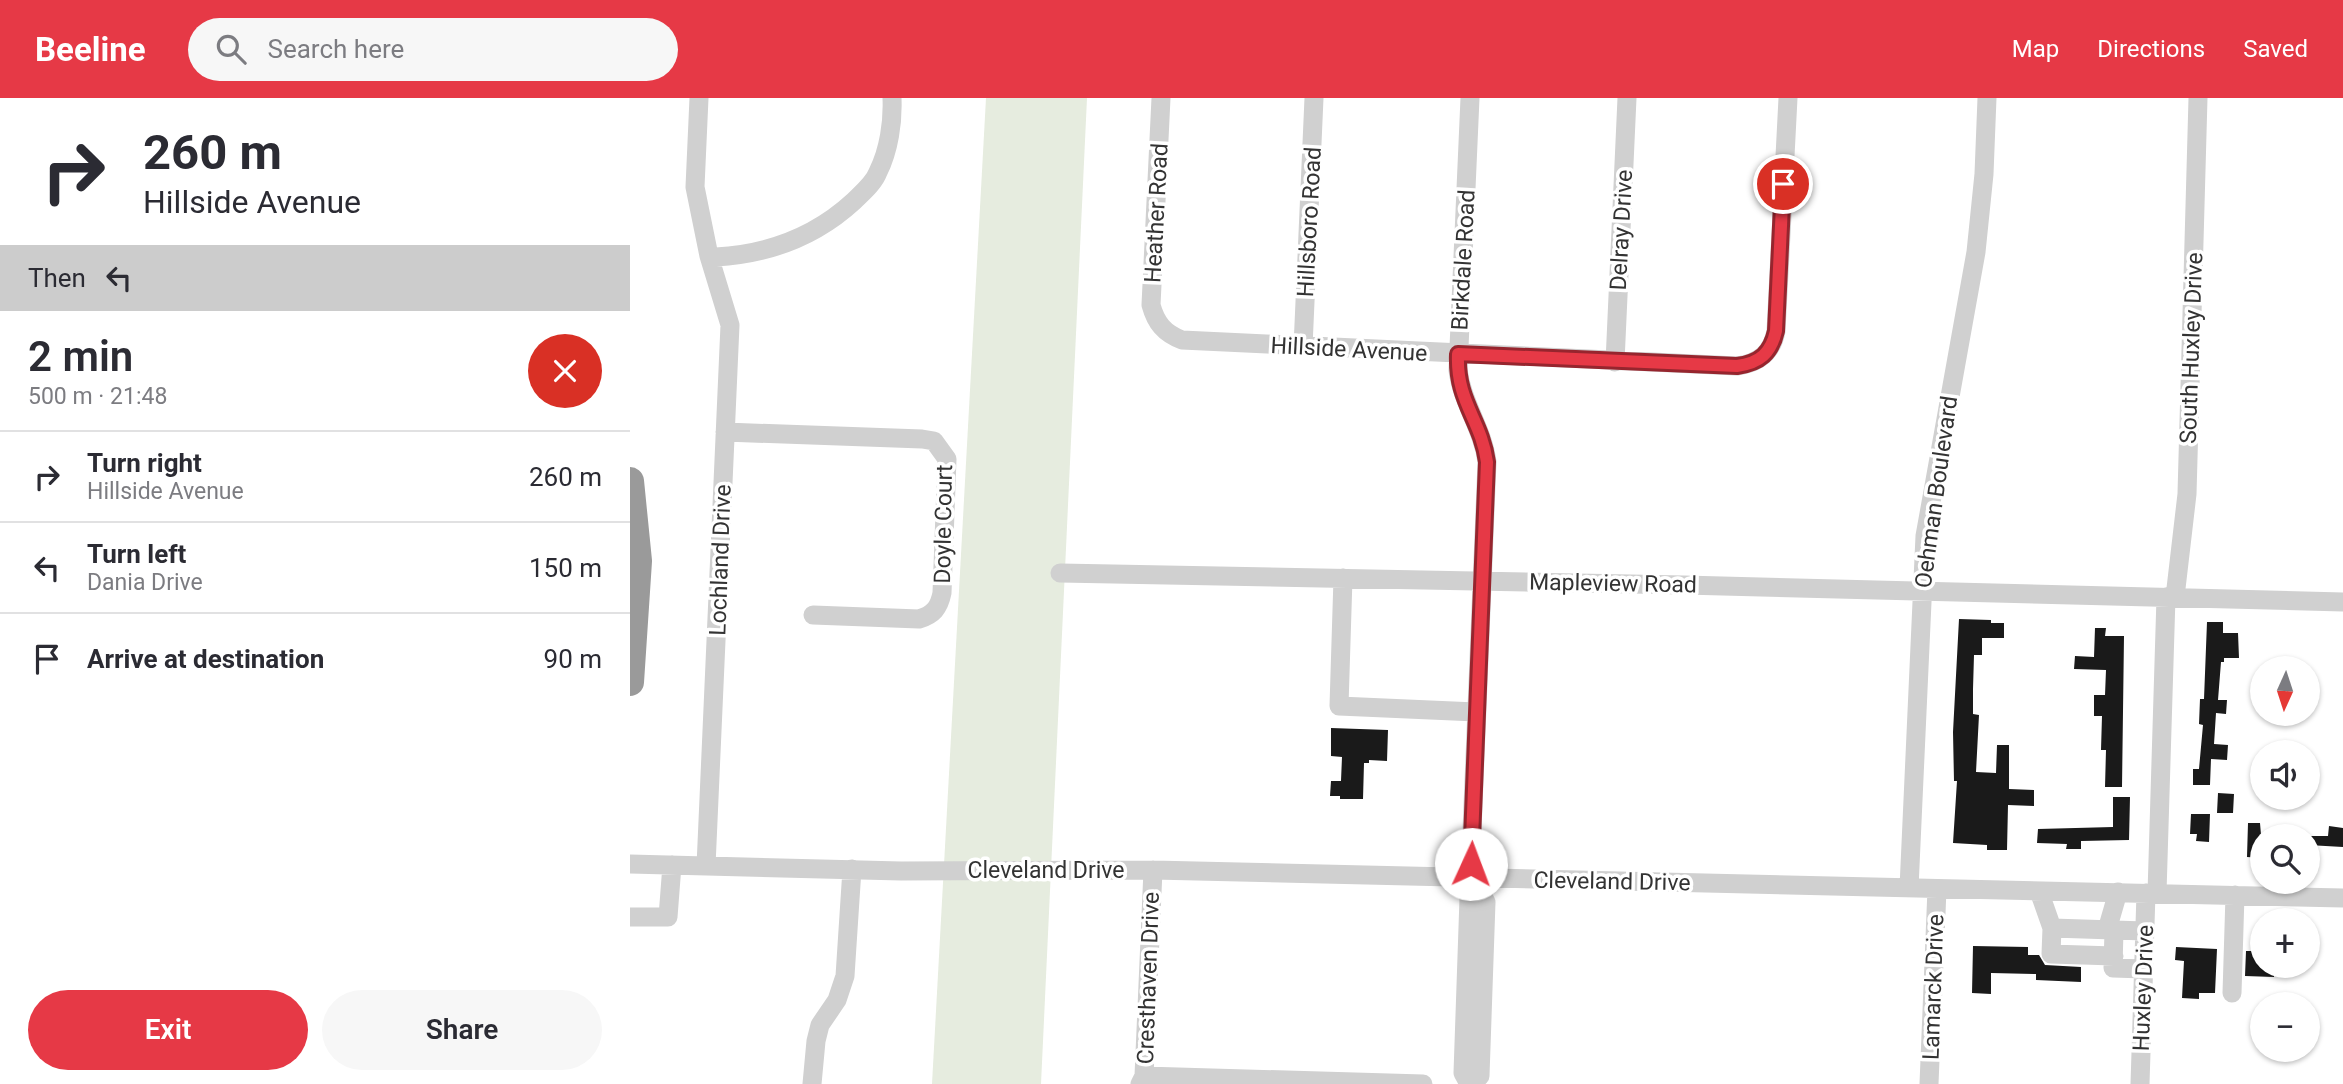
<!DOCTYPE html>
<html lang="en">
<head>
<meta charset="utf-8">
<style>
	body { margin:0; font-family:Roboto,sans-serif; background:#f7f7f7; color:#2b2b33; height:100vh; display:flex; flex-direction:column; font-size:26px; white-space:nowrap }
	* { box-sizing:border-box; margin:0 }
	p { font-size:23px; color:#7c7c81 }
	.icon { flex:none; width:38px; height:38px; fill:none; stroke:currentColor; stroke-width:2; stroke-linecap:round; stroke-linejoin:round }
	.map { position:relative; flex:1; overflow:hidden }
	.drawer { display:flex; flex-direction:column; background:#fff; width:630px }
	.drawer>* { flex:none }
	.banner { background:#fff; color:#2b2b33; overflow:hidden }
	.needle { width:46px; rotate:183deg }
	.tools { position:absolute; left:1620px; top:558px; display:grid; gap:14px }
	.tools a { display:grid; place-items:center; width:70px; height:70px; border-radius:50%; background:#fff; box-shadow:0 2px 5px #0004; font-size:35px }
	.pin { position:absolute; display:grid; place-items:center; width:60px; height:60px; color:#fff; margin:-30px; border:4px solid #fff; border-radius:50%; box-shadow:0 2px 7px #0007 }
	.me { position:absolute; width:77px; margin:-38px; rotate:2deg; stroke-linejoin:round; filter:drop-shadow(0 0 5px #0008) }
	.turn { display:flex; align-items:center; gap:24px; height:147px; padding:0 28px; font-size:32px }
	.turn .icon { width:91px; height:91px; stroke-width:2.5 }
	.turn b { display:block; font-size:49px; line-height:60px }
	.then { display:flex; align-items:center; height:66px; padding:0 28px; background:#0003; gap:14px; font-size:26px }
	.round { display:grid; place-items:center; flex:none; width:74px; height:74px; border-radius:37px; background:#f7f7f7 }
	.head { display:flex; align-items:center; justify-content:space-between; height:119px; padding:0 28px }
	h1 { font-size:42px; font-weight:600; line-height:52px }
	.action { display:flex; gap:14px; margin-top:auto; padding:14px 28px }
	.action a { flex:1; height:80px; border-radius:42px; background:#e63946; color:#fff; font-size:28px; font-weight:600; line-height:80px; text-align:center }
	.action a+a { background:#f7f7f7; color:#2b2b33 }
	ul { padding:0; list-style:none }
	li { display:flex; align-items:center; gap:21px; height:91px; padding:0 28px; border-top:2px solid #e1e1e2 }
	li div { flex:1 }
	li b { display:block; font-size:26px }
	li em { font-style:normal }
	header { display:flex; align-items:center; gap:42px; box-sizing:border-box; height:98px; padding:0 35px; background:#e63946; color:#fff }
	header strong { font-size:33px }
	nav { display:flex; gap:38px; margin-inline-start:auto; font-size:24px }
	.search { width:490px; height:63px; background:#f7f7f7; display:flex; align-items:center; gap:18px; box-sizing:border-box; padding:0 24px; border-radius:38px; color:#7c7c81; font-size:26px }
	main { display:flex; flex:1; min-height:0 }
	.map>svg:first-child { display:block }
	.green { fill:#e6ecdf }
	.building { fill:#1a1a1a }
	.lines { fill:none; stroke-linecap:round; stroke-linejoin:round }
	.minor { stroke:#d0d0d0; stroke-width:19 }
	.highway { stroke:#9a9a9a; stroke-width:28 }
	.route-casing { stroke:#96252e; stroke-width:18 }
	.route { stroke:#e63946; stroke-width:12 }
	.labels { text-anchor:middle; stroke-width:7; stroke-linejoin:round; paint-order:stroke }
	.street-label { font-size:23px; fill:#333; stroke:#fff }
</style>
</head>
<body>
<header>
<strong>Beeline</strong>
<div class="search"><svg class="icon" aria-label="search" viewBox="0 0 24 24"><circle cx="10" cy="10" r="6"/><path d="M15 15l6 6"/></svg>Search here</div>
<nav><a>Map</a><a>Directions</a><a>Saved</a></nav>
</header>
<main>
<section class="drawer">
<div class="banner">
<div class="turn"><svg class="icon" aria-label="right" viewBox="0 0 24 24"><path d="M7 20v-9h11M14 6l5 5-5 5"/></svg><div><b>260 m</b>Hillside Avenue</div></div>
<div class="then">Then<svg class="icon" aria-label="left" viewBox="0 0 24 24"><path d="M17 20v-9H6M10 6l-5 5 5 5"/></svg></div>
</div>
<div class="head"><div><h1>2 min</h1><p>500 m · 21:48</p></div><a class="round" style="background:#d93025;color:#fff"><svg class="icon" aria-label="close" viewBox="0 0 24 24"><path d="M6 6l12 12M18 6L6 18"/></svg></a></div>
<ul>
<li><svg class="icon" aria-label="right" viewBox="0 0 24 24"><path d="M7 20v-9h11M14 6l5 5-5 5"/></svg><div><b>Turn right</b><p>Hillside Avenue</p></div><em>260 m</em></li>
<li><svg class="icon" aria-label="left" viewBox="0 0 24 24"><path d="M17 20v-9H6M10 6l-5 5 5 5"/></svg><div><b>Turn left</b><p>Dania Drive</p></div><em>150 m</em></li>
<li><svg class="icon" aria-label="arrive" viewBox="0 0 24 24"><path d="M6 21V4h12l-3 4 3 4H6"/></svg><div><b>Arrive at destination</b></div><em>90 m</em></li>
</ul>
<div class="action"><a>Exit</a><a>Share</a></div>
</section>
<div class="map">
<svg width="1713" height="986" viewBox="0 0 1713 986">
	<rect width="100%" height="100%" fill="#fff"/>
	<path class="green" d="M 356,0 L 457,0 L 411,986 L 302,986 Z"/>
	<path class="building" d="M 1329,521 L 1361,522 L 1361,525 L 1374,525 L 1374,540 L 1352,540 L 1352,557 L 1344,557 L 1343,591 L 1343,616 L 1349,617 L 1346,674 L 1366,675 L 1367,647 L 1379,647 L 1379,691 L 1404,692 L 1404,708 L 1378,707 L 1377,752 L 1357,752 L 1357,747 L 1323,745 L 1327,683 L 1324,683 L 1323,634 Z
		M 1577,524 L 1593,524 L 1593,535 L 1608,535 L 1609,560 L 1594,560 L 1594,564 L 1591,564 L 1588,602 L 1597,602 L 1596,616 L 1586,615 L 1584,646 L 1598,647 L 1597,662 L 1581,661 L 1580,687 L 1563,687 L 1563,671 L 1569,671 L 1573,627 L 1569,626 L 1570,601 L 1574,601 Z
		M 1465,530 L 1476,530 L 1475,538 L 1494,538 L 1492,689 L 1475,689 L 1476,652 L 1471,652 L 1472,618 L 1464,618 L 1464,597 L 1475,597 L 1476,572 L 1444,571 L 1445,558 L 1464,559 Z
		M 701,630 L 758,632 L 757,663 L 739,662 L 739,665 L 734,665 L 733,701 L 710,701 L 710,698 L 700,698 L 701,683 L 711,683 L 712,659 L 701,658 Z
		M 1588,695 L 1604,696 L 1603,715 L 1587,715 Z
		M 1483,699 L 1500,699 L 1499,742 L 1451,743 L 1451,751 L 1436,751 L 1437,746 L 1407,745 L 1408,731 L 1483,729 Z
		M 1561,716 L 1580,716 L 1579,744 L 1566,743 L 1567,736 L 1560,736 Z
		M 1618,725 L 1630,725 L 1633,760 L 1617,759 Z
		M 1699,728 L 1713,730 L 1713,749 L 1678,747 L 1678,738 L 1672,738 L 1698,738 Z
		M 1343,848 L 1398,849 L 1398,857 L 1409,857 L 1415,867 L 1451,869 L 1451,884 L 1406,882 L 1406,876 L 1361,875 L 1361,896 L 1342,895 Z
		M 1546,849 L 1587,851 L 1585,895 L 1569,895 L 1569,901 L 1552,900 L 1554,863 L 1545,862 Z
		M 1616,853 L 1633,853 L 1633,868 L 1644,868 L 1644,879 L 1615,878 Z"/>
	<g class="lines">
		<path class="minor" d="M 69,0 L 65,89 L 79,158 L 86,159 C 139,156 185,139 224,103 C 232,95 244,85 248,74 C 259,52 263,24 262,0
			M 531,0 L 521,207 C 526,225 534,235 552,242 L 1107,268 C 1129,265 1142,255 1146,233 L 1158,0
			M 840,0 L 828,272 C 832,305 853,331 857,364 L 841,757 L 843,780 L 856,804 L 850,978 L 842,986
			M 673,249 L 684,0
			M 985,264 L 997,0
			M 95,334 L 292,341 L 304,343 L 317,361 L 312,495 C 309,510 303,517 289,521 L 183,517
			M 430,475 L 1054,487 L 1713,504
			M 713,480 L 709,608 L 846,614
			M 1545,499 L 1557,396 L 1568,0
			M 0,766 L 271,773 L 523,772 L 1713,800
			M 76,768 L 100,227 L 79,158
			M 1279,790 L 1295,438 L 1346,154 L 1354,76 L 1357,0
			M 1409,793 L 1422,830 L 1484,832
			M 1527,795 L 1536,499
			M 0,819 L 38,819 L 42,767
			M 1422,830 L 1421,856 L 1484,858
			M 1477,832 L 1488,794
			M 1514,871 L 1483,870 L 1484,832 L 1515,833
			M 1602,895 L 1605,797
			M 514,978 L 793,986
			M 182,986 L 186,943 L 190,927 L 207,902 L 215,878 L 222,771
			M 510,986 L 514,978 L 523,772
			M 839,986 L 833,975 L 839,800 L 843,780
			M 1299,986 L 1307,791
			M 1510,986 L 1516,795"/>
		<path class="highway" d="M 0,383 L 8,463 L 0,584"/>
	</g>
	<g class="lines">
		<g class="route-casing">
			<path id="route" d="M 841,766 L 857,364 C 851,321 826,304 828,256 L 1107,268 C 1130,265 1141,255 1146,233 L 1153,86"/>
		</g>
		<use href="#route" class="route"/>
	</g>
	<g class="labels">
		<g class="street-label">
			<text transform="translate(526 115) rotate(-87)" y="8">Heather Road</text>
			<text transform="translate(679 124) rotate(-87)" y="8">Hillsboro Road</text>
			<text transform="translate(991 132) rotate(-87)" y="8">Delray Drive</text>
			<text transform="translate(833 162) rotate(-87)" y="8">Birkdale Road</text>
			<text transform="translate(1561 250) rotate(-88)" y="8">South Huxley Drive</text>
			<text transform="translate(719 251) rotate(3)" y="8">Hillside Avenue</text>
			<text transform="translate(1306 394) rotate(-82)" y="8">Oehman Boulevard</text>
			<text transform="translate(313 426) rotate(-89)" y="8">Doyle Court</text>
			<text transform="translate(90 462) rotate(-88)" y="8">Lochland Drive</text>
			<text transform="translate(983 485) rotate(1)" y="8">Mapleview Road</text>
			<text x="416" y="780">Cleveland Drive</text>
			<text transform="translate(982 783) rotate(1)" y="8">Cleveland Drive</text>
			<text transform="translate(518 880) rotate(-88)" y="8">Cresthaven Drive</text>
			<text transform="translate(1303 889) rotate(-88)" y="8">Lamarck Drive</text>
			<text transform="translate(1513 890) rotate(-88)" y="8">Huxley Drive</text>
		</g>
	</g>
</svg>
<div class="tools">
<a><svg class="needle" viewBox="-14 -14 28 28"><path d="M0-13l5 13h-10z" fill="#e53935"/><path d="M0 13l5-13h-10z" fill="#7c7c81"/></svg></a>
<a><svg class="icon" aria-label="sound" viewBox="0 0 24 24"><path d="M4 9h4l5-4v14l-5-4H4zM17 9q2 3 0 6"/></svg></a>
<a><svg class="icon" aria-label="search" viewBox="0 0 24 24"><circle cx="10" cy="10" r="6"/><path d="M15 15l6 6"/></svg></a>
<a>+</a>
<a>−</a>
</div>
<div class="pin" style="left:1153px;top:86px;background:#d93025"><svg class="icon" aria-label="arrive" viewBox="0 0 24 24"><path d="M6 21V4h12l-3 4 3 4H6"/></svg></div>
<svg class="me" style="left:841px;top:766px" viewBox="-20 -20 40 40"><circle r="19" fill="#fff"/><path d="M0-13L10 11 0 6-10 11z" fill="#e63946"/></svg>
</div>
</main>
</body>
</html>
